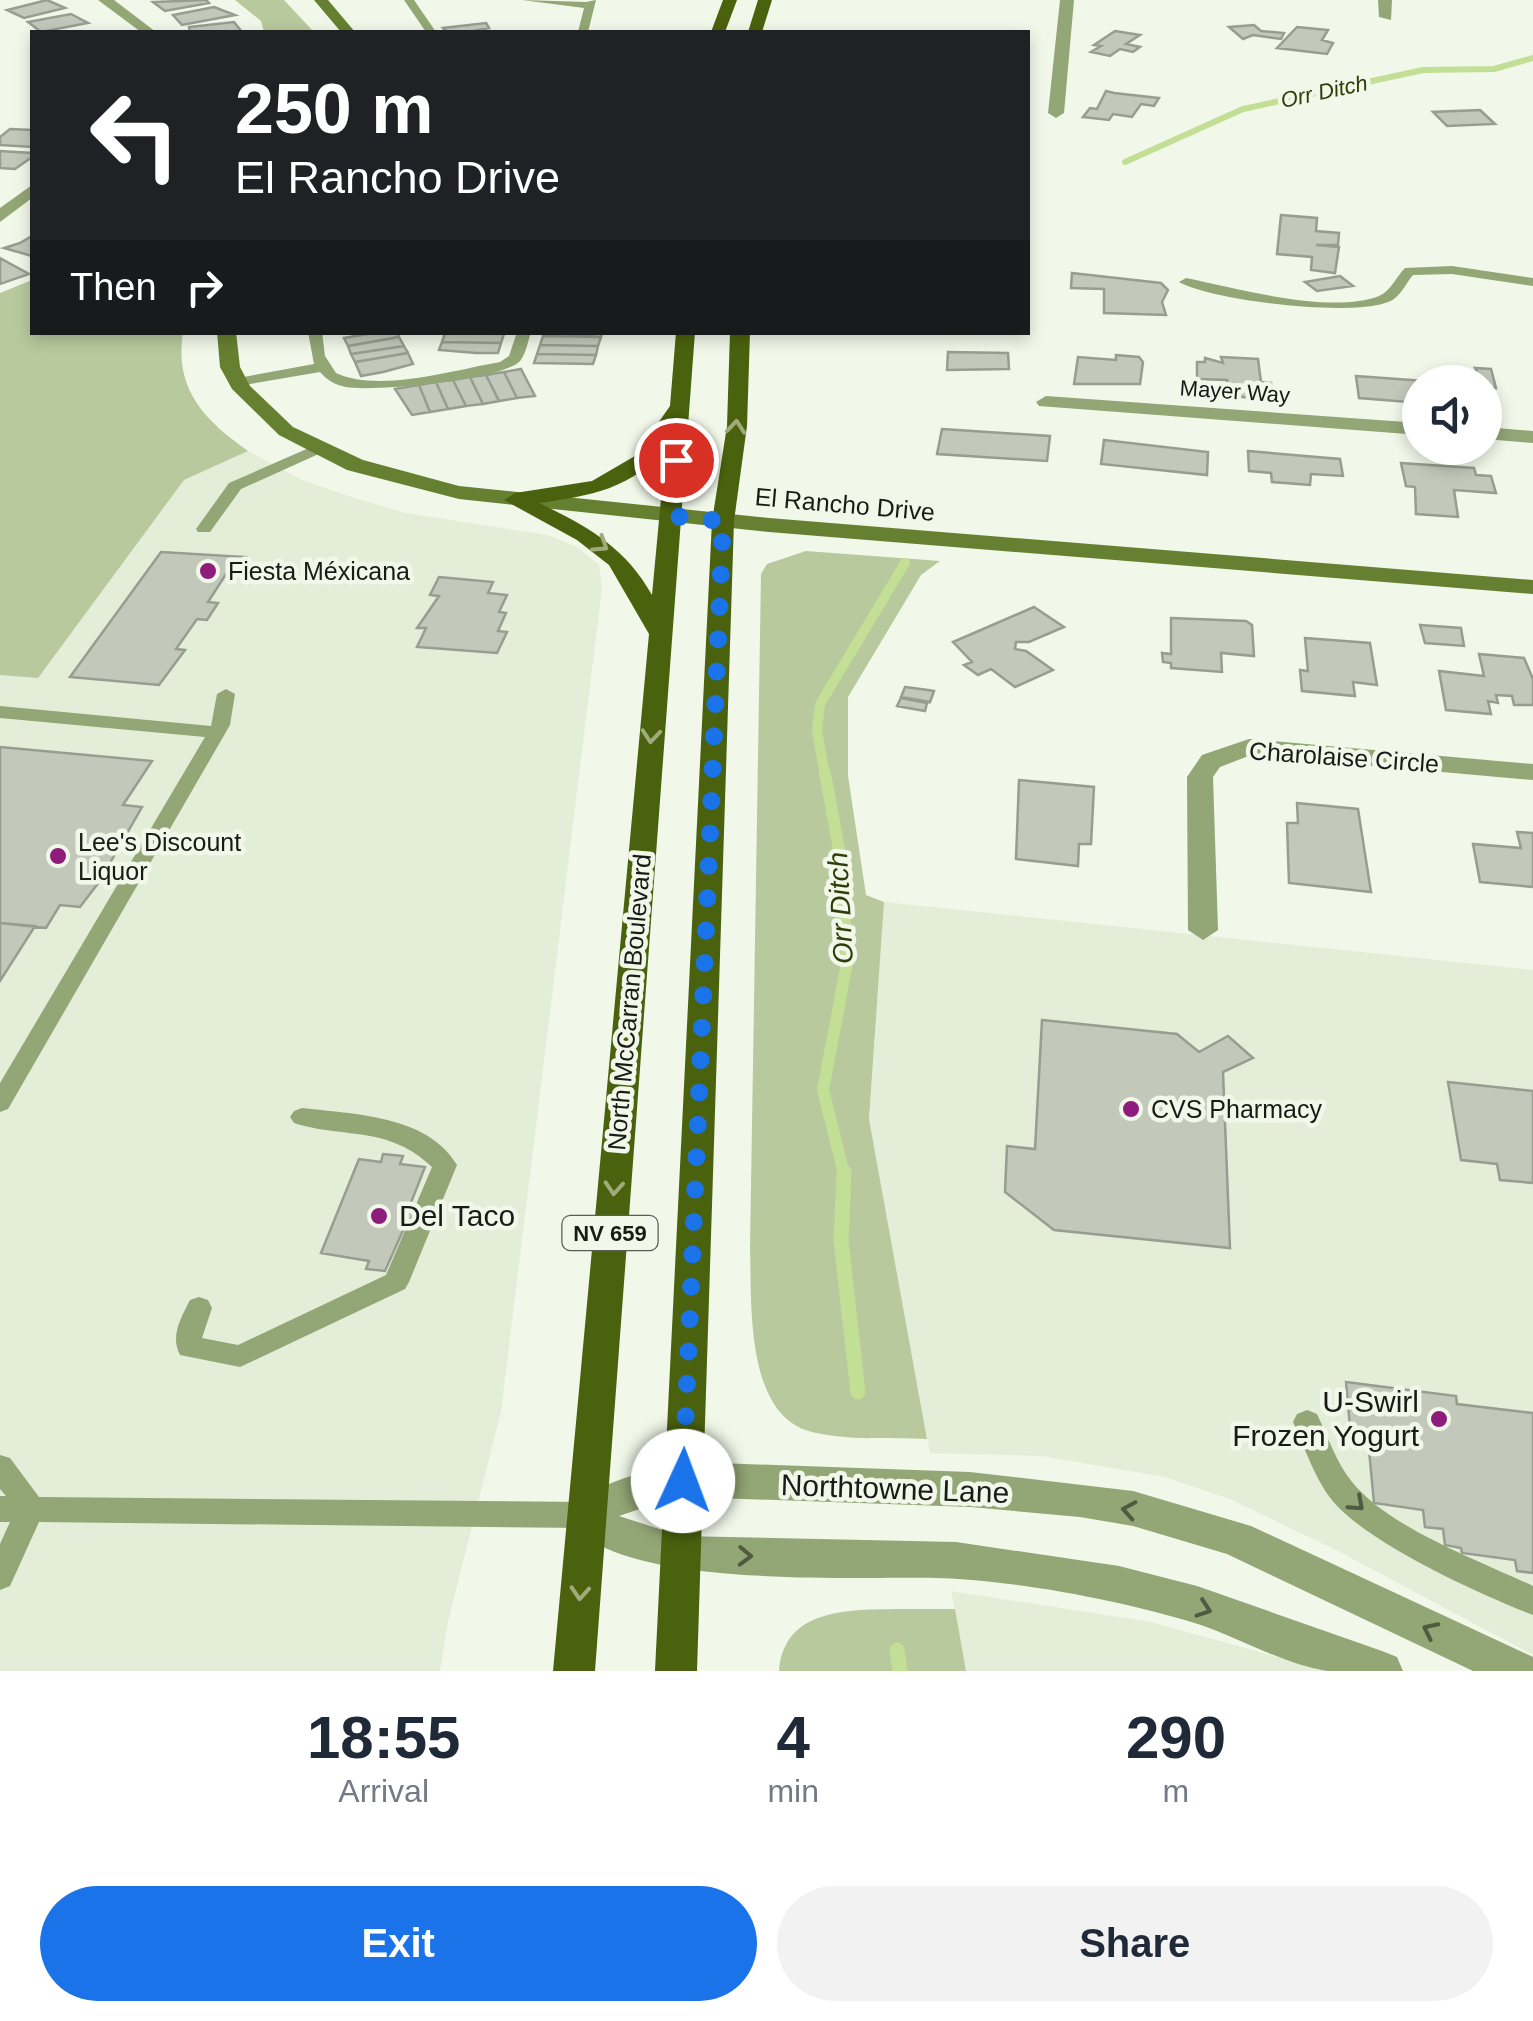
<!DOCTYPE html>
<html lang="en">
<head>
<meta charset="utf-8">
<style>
	body { margin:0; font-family:Arial,sans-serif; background:#f2f2f3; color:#1f2937; height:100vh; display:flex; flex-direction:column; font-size:38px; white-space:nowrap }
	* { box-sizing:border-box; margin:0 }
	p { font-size:32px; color:#747a83 }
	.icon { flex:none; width:55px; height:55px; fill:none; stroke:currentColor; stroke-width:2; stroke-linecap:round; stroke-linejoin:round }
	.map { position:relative; height:1671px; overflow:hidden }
	.drawer { display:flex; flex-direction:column; background:#fff; flex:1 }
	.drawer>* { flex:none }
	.top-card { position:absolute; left:30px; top:30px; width:1000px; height:305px; border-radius:0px; box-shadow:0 5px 15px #0003; background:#202124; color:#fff; overflow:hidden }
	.buttons { position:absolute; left:1402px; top:365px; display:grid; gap:20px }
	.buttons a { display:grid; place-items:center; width:100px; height:100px; border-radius:50%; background:#fff; box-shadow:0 5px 15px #0003; font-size:50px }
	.pin { position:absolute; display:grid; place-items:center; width:85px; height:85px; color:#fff; margin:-42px; border:5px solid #fff; border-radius:50%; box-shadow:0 2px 10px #0007 }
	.me { position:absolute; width:110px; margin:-55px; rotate:2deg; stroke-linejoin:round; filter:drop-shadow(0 0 8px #0008) }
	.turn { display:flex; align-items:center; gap:35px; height:210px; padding:0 40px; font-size:45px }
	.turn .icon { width:130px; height:130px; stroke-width:2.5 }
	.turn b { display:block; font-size:70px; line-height:85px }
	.then { display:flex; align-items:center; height:95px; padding:0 40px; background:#0003; gap:20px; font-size:38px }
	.eta { display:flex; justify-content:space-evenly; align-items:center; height:170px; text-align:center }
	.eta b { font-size:60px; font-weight:600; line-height:70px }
	.cta { display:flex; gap:20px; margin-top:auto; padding:20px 40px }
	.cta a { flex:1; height:115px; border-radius:60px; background:#1a73e8; color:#fff; font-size:40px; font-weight:600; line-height:115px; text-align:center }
	.cta a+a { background:#f2f2f3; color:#1f2937 }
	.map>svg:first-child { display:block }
	.built { fill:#e4edd7 }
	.green { fill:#b8c99d }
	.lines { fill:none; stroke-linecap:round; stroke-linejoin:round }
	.stream-far3 { stroke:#c3de95; stroke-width:6 }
	.stream-far2 { stroke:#c3de95; stroke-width:10 }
	.stream-far1 { stroke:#c3de95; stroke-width:12 }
	.stream { stroke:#c3de95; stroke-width:15 }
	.building { fill:#c2c8ba; stroke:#979d90; stroke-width:2.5 }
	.service { fill:#93a675; fill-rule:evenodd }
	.minor { fill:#93a675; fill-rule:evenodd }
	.secondary { fill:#668031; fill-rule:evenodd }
	.primary { fill:#4a620d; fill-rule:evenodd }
	.oneway { stroke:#9eac7b }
	.oneway2 { stroke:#505a41 }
	.route { stroke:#1a73e8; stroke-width:18; stroke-dasharray:0 32.4 }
	.poi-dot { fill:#8e1c7d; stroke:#f1f7e9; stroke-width:4 }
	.labels { text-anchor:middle; stroke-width:9; stroke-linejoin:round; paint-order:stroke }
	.far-water-label { font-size:22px; font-style:italic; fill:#2e3e08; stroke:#f1f7e9 }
	.far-street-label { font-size:22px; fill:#191b16; stroke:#f1f7e9 }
	.shield { fill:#f1f7e9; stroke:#5a5d55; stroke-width:2.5 }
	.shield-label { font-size:22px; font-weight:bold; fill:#191b16 }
	.street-label { font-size:25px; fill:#191b16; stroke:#f1f7e9 }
	.poi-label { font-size:25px; fill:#191b16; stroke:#f1f7e9; text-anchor:start }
	.water-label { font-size:28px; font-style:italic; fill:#2e3e08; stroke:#f1f7e9 }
	.near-poi-label { font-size:30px; fill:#191b16; stroke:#f1f7e9; text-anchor:start }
	.near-street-label { font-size:30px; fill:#191b16; stroke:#f1f7e9 }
</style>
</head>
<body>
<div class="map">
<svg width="1533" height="1671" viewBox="0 0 1533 1671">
	<rect width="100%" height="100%" fill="#f1f7e9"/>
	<path class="built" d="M 248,451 L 302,480 L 348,496 L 406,513 L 547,535 L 577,547 L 599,565 L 602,588 L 501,1411 L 448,1622 L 440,1671 L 0,1671 L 0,675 L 38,677 L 184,480 Z
		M 884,902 L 1533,970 L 1533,1655 L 1340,1552 L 1232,1500 L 1165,1477 L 1042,1456 L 930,1453 L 869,1119 Z
		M 951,1591 L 1151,1622 L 1328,1671 L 966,1671 Z"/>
	<path class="green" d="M 235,0 L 284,0 L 314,32 L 264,32 L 261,21 Z
		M 32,280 L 32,332 L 183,333 C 174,389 204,420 248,451 L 184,480 L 38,678 L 0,675 L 0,293 Z
		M 806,551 L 940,561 L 921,575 L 848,697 L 848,776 L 866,895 L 884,902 L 869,1119 L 927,1439 C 890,1437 848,1441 812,1432 C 744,1416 752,1300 750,1248 L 761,574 L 767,564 Z
		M 898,1609 L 955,1609 L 966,1671 L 779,1671 C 784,1607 851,1610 898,1609 Z"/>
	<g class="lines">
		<path class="stream-far3" d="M 1125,162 L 1243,109 L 1423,70 L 1494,69 L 1533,58"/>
		<path class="stream-far2" d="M 825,776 L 817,730 L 820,704 L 905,563"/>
		<path class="stream-far1" d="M 825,773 L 842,866 L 847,963 L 823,1090 L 844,1174"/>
		<path class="stream" d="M 844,1172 L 841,1240 L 858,1392
			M 897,1650 L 900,1671"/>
	</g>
	<path class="building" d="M 47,0 L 65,8 L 24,18 L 7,10 Z
		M 206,0 L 209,3 L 165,11 L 153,2 Z
		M 214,7 L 235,15 L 182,25 L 173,15 Z
		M 71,14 L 88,23 L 41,32 L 28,22 Z
		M 234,22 L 242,32 L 190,32 L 189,27 Z
		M 486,23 L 489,28 L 468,32 L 447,32 L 443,28 Z
		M 1254,25 L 1261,31 L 1284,33 L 1281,39 L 1253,35 L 1243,39 L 1229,27 Z
		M 1297,27 L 1328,30 L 1322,40 L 1333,43 L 1327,54 L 1277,48 Z
		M 1115,31 L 1140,35 L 1126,44 L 1140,47 L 1133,52 L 1120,49 L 1110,56 L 1091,52 L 1101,46 L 1094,45 Z
		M 1106,91 L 1114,93 L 1159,98 L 1154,106 L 1141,104 L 1132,117 L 1113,114 L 1109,120 L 1083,117 L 1090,108 L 1097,109 Z
		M 1480,110 L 1495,124 L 1447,126 L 1433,112 Z
		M 10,129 L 32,130 L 32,147 L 0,145 L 0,137 Z
		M 0,151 L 32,153 L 32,157 L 15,169 L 0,168 Z
		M 1281,215 L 1317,218 L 1316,231 L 1339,233 L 1338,245 L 1316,245 L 1339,247 L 1335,273 L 1311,270 L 1312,257 L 1277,254 Z
		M 32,236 L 32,256 L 4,248 L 20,243 Z
		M 0,258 L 29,274 L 0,284 Z
		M 1072,273 L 1161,283 L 1168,290 L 1162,302 L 1166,315 L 1104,313 L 1104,289 L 1071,288 Z
		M 1340,276 L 1353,286 L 1317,291 L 1305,282 Z
		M 379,332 L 397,332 L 399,337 L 348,346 L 344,338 Z
		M 544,332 L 602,332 L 601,337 Z
		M 445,333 L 504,334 L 501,343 L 442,342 Z
		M 543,336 L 601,337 L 598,346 L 540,345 Z
		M 399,337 L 404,346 L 351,354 L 348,346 Z
		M 442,342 L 501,343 L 498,353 L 476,353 L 439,350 Z
		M 540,345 L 598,346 L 596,355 L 537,354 Z
		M 404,346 L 408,353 L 355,362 L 351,354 Z
		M 948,352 L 1008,353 L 1009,369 L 947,370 Z
		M 408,353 L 413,364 L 383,372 L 361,376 L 355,362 Z
		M 537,354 L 596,355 L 593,364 L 534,363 Z
		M 1116,355 L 1139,357 L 1143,362 L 1140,384 L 1074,384 L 1078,357 L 1116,360 Z
		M 1221,357 L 1258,359 L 1261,382 L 1271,383 L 1272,399 L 1228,396 L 1227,380 L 1197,379 L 1197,362 L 1205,362 L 1205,358 L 1223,363 Z
		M 1475,368 L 1491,369 L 1496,388 L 1485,387 L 1485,382 L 1449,382 L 1446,370 L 1477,372 Z
		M 521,369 L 535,396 L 517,398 L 504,372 Z
		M 504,372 L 517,398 L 499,401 L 486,375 Z
		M 486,375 L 499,401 L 483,404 L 470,377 Z
		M 1356,376 L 1439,382 L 1420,382 L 1420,403 L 1359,398 Z
		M 470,377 L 483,404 L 466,406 L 453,380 Z
		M 453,380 L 466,406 L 448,409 L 436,382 Z
		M 436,382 L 448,409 L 430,412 L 419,385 Z
		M 419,385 L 430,412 L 412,415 L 395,389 Z
		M 942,429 L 1050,436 L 1047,461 L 937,454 Z
		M 1104,440 L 1208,452 L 1207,475 L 1101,464 Z
		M 1248,451 L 1340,459 L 1343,476 L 1311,474 L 1310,485 L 1272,482 L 1271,473 L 1249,471 Z
		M 1401,463 L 1474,468 L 1476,475 L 1491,476 L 1496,493 L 1454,490 L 1458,517 L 1416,514 L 1415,487 L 1406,486 Z
		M 161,552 L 246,557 L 234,574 L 226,574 L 208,602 L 218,603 L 207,620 L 197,619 L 176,649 L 185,650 L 159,685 L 70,677 Z
		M 439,577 L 493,582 L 488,593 L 507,595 L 499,612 L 506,613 L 498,631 L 507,632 L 497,653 L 417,647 L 426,628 L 417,628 L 439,596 L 430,595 Z
		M 1034,607 L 1064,627 L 1029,642 L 1016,642 L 1015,649 L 1026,651 L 1053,670 L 1015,687 L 991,669 L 978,675 L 964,665 L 972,662 L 953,642 Z
		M 1171,618 L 1246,621 L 1252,625 L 1254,656 L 1221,653 L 1222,672 L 1171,668 L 1171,663 L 1163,662 L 1162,653 L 1171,654 Z
		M 1420,625 L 1461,628 L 1464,646 L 1425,643 Z
		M 1305,638 L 1370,643 L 1377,685 L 1353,682 L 1355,696 L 1302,691 L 1300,670 L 1308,671 Z
		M 1479,654 L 1524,658 L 1533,679 L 1533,705 L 1514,705 L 1512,696 L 1496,695 L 1498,703 L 1488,701 L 1491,714 L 1446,710 L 1439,671 L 1484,676 Z
		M 905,687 L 928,690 L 934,691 L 930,702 L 901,697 Z
		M 901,698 L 927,703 L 925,711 L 897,706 Z
		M 0,747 L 152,761 L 123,805 L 142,807 L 99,882 L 80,907 L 60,905 L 46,928 L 0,923 Z
		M 1019,780 L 1094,787 L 1091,844 L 1079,844 L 1078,866 L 1016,859 Z
		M 1297,803 L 1358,809 L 1371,892 L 1289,883 L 1287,823 L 1298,823 Z
		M 1517,832 L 1533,833 L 1533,887 L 1480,882 L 1473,844 L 1521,848 Z
		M 0,923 L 35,926 L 0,981 Z
		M 1042,1020 L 1177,1034 L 1199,1052 L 1228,1036 L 1253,1058 L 1223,1072 L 1230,1248 L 1054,1230 L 1005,1192 L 1007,1146 L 1035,1149 Z
		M 1448,1082 L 1533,1091 L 1533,1183 L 1500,1180 L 1497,1164 L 1461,1160 Z
		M 383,1154 L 403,1156 L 400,1164 L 425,1167 L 410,1205 L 425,1207 L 417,1227 L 405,1226 L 385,1271 L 366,1269 L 369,1261 L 321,1253 L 359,1159 L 381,1162 Z
		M 1346,1382 L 1456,1396 L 1457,1404 L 1533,1413 L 1533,1573 L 1517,1571 L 1515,1560 L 1462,1553 L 1461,1548 L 1445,1545 L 1443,1529 L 1425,1527 L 1423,1510 L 1374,1503 L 1367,1429 L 1350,1427 Z"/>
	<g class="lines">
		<path class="service" d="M 404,0 L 414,0 L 436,32 L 426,32 Z
			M 522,0 L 586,2 L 596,0 L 588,32 L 578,32 L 584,8 Z
			M 1452,266 L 1533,278 L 1533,286 L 1452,274 L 1413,275 C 1407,282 1402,293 1394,299 C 1363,320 1209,300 1179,282 L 1186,278 C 1236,288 1331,315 1379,296 C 1391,291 1396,277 1405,268 Z
			M 308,332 L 322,332 L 325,356 L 336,373 C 379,393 454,370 500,362 L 509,356 L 517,332 L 531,332 C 528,341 526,354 520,361 C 503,380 372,392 346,387 C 335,385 327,380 320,372 L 238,386 L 231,382 L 238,378 L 314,364 Z
			M 318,444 L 323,446 L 323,452 L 241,489 L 210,532 L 198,532 L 196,529 L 229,483 Z
			M 226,689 L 235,694 L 230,725 L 8,1109 L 0,1112 L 0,1083 L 205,737 L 0,718 L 0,706 L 211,726 L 217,694 Z
			M 302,1108 C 352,1114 428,1115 457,1165 L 409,1282 L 405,1289 L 240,1367 L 180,1355 C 170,1336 181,1318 190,1300 L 199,1297 L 208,1300 L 212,1308 L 202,1338 L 238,1345 L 386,1275 L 432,1167 C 388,1125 345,1139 294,1123 L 290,1117 L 294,1111 Z
			M 1307,1410 L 1317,1414 C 1328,1437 1336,1462 1352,1482 C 1389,1528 1480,1561 1533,1586 L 1533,1615 C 1479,1594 1366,1543 1331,1499 C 1314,1477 1305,1448 1293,1422 L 1297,1414 Z
			M 0,1455 L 10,1458 L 39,1497 L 586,1502 L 596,1506 L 600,1515 L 596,1524 L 586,1528 L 39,1522 L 10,1586 L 0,1590 L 0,1544 L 10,1522 L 0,1522 L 0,1496 L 6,1496 L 0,1489 Z"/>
		<path class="minor" d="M 98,0 L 114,0 L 156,32 L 141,32 Z
			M 1060,0 L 1074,0 L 1064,113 L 1056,118 L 1048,113 Z
			M 1378,0 L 1392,0 L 1391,20 L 1379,17 Z
			M 32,185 L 32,198 L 0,222 L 0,208 Z
			M 1046,396 L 1420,423 L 1420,435 L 1039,406 L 1036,402 Z
			M 1485,427 L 1533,431 L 1533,443 L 1485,439 Z
			M 1249,739 L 1533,764 L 1533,780 L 1251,755 L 1220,767 L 1213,777 L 1218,930 L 1203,940 L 1188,930 L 1187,777 L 1202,755 Z
			M 717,1463 L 970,1472 L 1133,1491 L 1251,1526 L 1533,1657 L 1533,1671 L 1473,1671 L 1227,1554 L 1133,1526 L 1080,1517 L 970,1507 L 717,1498 L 663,1501 L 619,1516 L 681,1536 L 956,1542 L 1119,1566 L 1197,1586 L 1382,1651 L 1397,1657 L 1403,1671 C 1379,1671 1350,1671 1327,1671 C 1283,1664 1240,1638 1198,1624 C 1123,1601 1015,1580 936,1578 C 860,1576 601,1591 567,1515 L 572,1503 C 618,1475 664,1464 717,1463 Z"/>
		<path class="secondary" d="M 314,0 L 328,0 L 355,32 L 341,32 Z
			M 217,332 L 236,332 L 240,367 L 250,386 L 293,427 L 363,460 L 459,486 L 769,518 L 1533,580 L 1533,594 L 769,532 L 459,499 L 347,470 L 279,435 L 232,389 L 220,367 Z"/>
		<path class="primary" d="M 723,0 L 737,0 L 725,32 L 711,32 Z
			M 758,0 L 772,0 L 762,32 L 748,32 Z
			M 676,332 L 695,332 L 595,1671 L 553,1671 L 649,634 L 609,565 L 577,540 L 504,500 L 515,493 L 592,481 L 635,456 L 670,406 ZM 666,445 L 652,595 C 625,547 587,526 539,503 C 588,496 636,489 666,445 Z
			M 730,332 L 750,332 L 747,426 L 734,521 L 697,1671 L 655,1671 L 712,521 L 727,426 Z"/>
	</g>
	<defs><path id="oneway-chevron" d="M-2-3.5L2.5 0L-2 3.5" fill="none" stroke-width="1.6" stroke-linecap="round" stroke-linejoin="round" transform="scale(2.5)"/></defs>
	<g class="oneway">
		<use href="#oneway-chevron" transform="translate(736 427) rotate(-85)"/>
		<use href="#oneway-chevron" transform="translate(601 545) rotate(33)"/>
		<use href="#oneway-chevron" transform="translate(651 736) rotate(95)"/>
		<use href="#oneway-chevron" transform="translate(614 1188) rotate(94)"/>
		<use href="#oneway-chevron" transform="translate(580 1593) rotate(94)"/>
	</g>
	<g class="oneway2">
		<use href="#oneway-chevron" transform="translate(1357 1504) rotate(42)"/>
		<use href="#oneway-chevron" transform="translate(1129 1510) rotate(-170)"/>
		<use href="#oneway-chevron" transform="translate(745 1556) rotate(2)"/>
		<use href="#oneway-chevron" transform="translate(1204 1609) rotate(19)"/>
		<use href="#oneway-chevron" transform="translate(1430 1630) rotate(-154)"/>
	</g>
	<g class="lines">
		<path class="route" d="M 676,460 L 671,516 L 723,521 L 683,1481"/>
	</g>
	<g class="poi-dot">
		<circle cx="208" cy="571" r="10"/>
		<circle cx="58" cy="856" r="10"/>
		<circle cx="1131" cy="1109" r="10"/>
		<circle cx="379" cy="1216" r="10"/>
		<circle cx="1439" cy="1419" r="10"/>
	</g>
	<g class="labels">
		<g class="far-water-label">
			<text transform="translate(1324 91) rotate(-12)" y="8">Orr Ditch</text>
		</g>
		<g class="far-street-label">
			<text transform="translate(1235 391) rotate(4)" y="8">Mayer Way</text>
		</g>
		<rect class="shield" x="562.5" y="1216" width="95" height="34" rx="8"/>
		<g class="shield-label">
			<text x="610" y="1241">NV 659</text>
		</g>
		<g class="street-label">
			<text transform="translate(845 504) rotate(5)" y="9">El Rancho Drive</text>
			<text transform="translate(1344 757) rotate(4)" y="9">Charolaise Circle</text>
			<text transform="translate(629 1002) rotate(-85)" y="9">North McCarran Boulevard</text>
		</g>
		<g class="poi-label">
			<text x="228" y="580">Fiesta Méxicana</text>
			<text x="78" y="851">Lee's Discount<tspan x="78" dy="29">Liquor</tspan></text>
			<text x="1151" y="1118">CVS Pharmacy</text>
		</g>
		<g class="water-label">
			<text transform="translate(840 908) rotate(-93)" y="10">Orr Ditch</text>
		</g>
		<g class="near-poi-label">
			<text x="399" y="1226">Del Taco</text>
			<text x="1419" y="1412" text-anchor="end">U-Swirl<tspan x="1419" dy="34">Frozen Yogurt</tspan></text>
		</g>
		<g class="near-street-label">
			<text transform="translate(895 1489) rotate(2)" y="10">Northtowne Lane</text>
		</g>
	</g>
</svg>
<div class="buttons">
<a><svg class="icon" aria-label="sound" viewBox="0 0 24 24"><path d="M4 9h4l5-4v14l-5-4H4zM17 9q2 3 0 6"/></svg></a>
</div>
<div class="pin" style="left:676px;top:460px;background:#d93025"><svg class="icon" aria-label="arrive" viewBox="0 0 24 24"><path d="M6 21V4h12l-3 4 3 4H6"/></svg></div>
<svg class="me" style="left:683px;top:1481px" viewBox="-20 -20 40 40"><circle r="19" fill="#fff"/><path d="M0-13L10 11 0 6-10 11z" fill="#1a73e8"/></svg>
<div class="top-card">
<div class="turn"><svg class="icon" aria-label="left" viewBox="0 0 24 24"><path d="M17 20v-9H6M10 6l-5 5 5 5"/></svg><div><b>250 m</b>El Rancho Drive</div></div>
<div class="then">Then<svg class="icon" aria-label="right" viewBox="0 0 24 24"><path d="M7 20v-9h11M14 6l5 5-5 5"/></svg></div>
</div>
</div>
<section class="drawer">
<div class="eta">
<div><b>18:55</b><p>Arrival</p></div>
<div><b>4</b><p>min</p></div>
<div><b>290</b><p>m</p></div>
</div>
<div class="cta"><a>Exit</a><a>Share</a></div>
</section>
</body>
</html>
